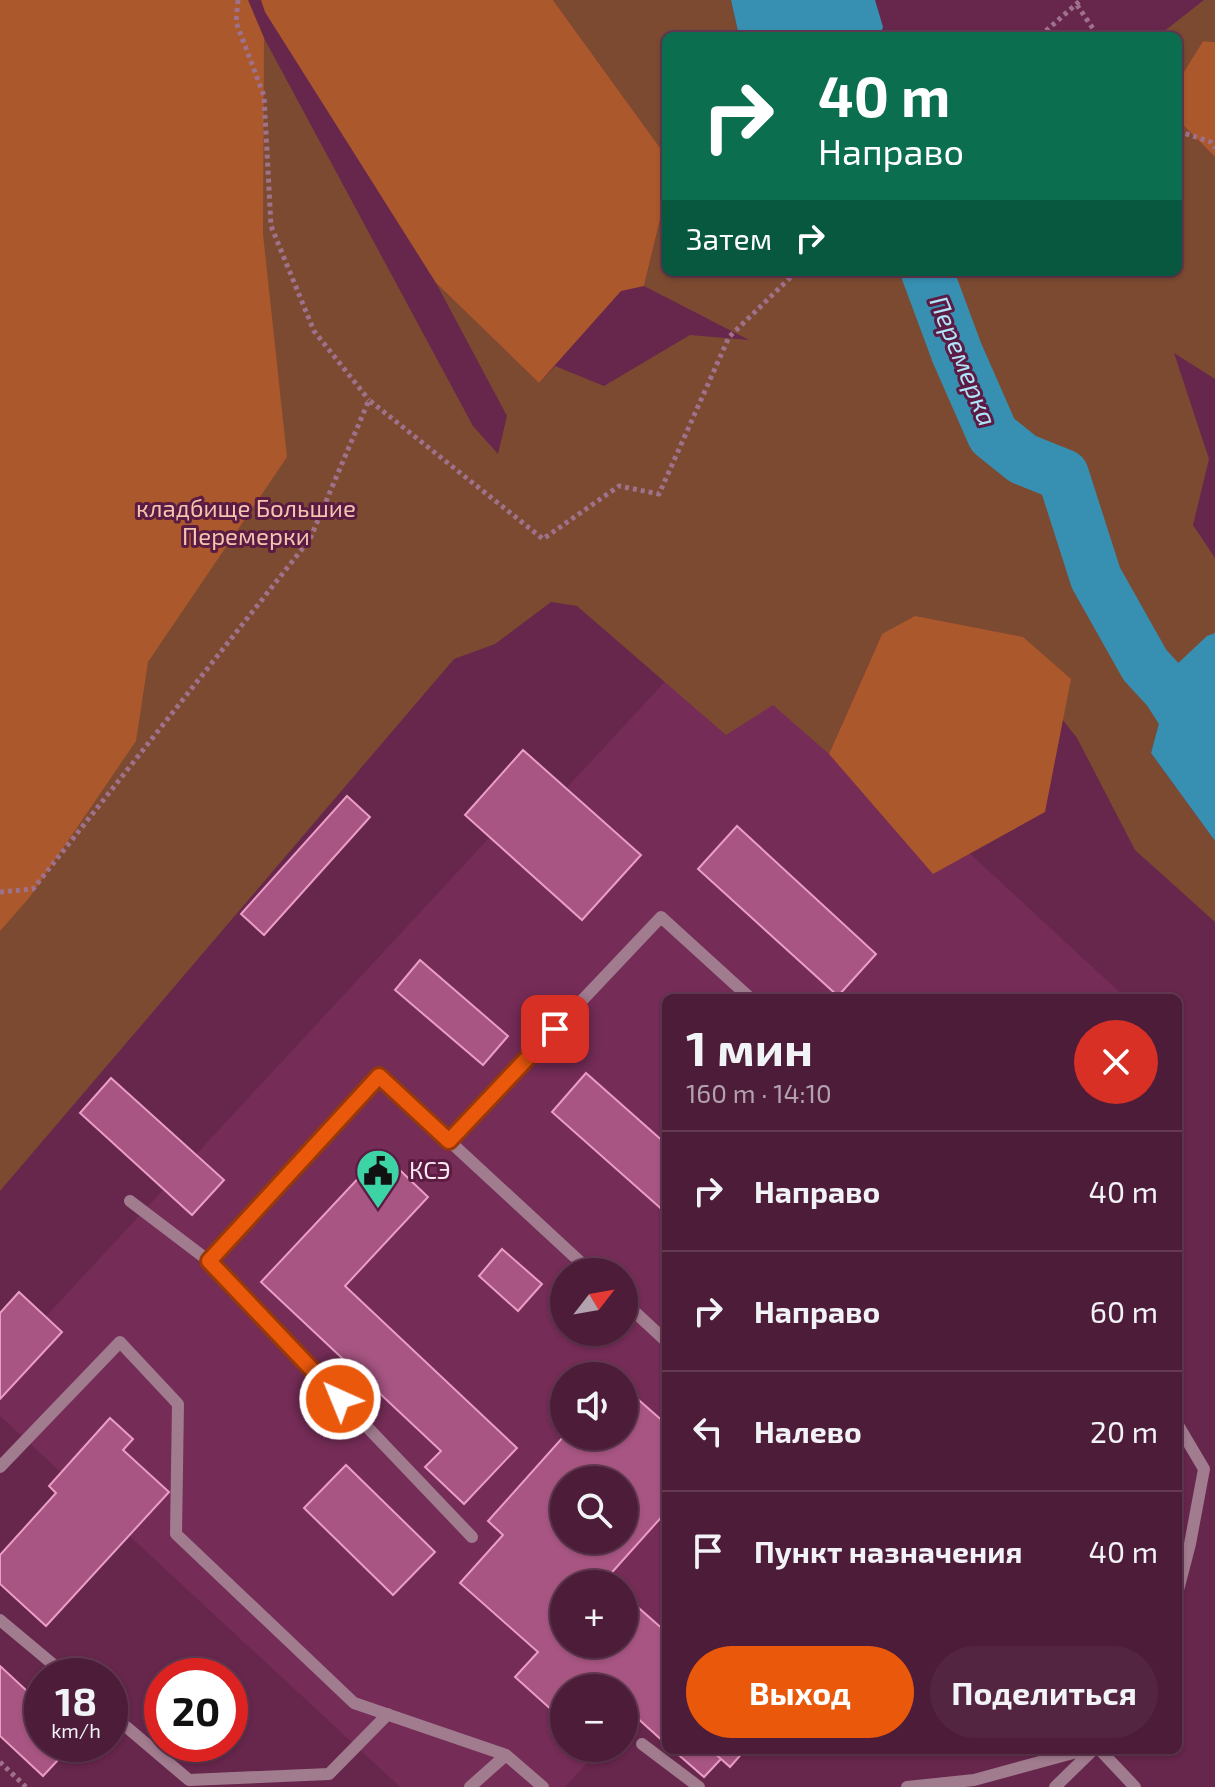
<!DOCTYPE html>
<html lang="ru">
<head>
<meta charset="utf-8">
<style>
	body { margin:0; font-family:"Exo 2",sans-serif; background:#542541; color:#f1f3f6; height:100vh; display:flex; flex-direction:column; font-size:30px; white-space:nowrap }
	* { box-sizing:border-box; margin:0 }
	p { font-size:26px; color:#b3a1ae }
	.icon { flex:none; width:44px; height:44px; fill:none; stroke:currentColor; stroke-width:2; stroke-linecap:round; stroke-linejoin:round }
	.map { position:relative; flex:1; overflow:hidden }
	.details { position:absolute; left:662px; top:994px; width:520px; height:760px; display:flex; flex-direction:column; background:#4d1c39; border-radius:12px; box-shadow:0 2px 6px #0004,0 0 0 2px #643a53 }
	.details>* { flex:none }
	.top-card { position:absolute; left:662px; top:32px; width:520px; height:244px; border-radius:12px; box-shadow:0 2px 6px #0004,0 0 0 2px #643a53; background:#0b6e4f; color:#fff; overflow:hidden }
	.needle { width:52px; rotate:59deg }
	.tools { position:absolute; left:550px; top:1258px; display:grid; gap:16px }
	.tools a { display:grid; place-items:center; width:88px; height:88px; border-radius:50%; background:#4d1c39; box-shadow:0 2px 6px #0004,0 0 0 2px #643a53; font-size:40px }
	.speed { position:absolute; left:24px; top:1658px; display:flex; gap:16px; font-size:40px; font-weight:700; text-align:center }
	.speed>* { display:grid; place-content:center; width:104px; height:104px; border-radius:50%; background:#4d1c39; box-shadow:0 2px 6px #0004,0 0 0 2px #643a53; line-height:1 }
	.speed small { font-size:20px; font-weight:400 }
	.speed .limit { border:12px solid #d22; background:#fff; color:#111 }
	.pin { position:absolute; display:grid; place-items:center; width:68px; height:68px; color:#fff; margin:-34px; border-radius:16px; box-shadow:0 4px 12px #0006 }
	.me { position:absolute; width:88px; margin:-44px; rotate:316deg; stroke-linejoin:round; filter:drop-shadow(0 0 6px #0008) }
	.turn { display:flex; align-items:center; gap:28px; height:168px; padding:0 24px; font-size:36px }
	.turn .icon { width:104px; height:104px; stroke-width:2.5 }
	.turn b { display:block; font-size:56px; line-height:68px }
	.then { display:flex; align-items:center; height:76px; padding:0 24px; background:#0003; gap:16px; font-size:30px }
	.round { display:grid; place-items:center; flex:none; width:84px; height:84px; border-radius:42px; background:#542541 }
	.overview { display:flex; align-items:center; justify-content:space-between; height:136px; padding:0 24px }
	h1 { font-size:48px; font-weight:700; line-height:60px }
	.action { display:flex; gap:16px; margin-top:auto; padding:16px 24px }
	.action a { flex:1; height:92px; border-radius:48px; background:#ea580c; color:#fff; font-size:32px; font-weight:700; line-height:92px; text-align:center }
	.action a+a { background:#542541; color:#f1f3f6 }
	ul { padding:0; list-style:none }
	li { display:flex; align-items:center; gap:24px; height:120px; padding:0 24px; border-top:2px solid #643a53 }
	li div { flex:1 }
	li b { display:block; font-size:30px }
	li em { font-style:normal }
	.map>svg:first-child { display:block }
	.built { fill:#752c57; fill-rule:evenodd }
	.green { fill:#7c4a31 }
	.forest { fill:#aa582c }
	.water { fill:#3790b2 }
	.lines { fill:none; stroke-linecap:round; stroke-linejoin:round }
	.river { stroke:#3790b2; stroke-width:52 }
	.building { fill:#a85583; stroke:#ea9dc5; stroke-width:2; fill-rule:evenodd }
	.path { stroke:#9f718b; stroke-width:5; stroke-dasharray:4 4; stroke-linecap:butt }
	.lane { stroke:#a17b8e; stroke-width:12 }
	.route-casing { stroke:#983908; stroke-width:20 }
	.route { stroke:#ea580c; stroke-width:14 }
	.labels { text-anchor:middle; stroke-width:6; stroke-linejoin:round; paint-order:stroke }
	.park-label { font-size:24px; fill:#f3c5af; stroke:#5b1b42 }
	.poi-label { font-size:24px; fill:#fae9f1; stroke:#5b1b42; text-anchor:start }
	.water-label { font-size:26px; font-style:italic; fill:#b1e4fa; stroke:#5b1b42 }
</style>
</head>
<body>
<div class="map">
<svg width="1215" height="1787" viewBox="0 0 1215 1787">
	<rect width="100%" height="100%" fill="#67264c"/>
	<path class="built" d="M 720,622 L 1126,998 L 666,998 L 666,1678 L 624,1723 L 624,1688 L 564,1688 L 564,1748 L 601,1748 L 565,1787 L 400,1787 L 0,1416 L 0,1366 L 525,799 L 547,809 ZM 564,1272 L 624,1272 L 624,1332 L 564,1332 ZM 564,1376 L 624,1376 L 624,1436 L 564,1436 ZM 564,1480 L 624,1480 L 624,1540 L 564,1540 ZM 564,1584 L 624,1584 L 624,1644 L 564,1644 Z"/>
	<path class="green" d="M 0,0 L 248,0 L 264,38 L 473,426 L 498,454 L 507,416 L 436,283 L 539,383 L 555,366 L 604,386 L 690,335 L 749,340 L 644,286 L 666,195 L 666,272 L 1178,272 L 1178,120 L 1215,157 L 1215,379 L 1174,353 L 1209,459 L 1193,525 L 1215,558 L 1215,644 L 1174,667 L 1151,753 L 1215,841 L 1215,922 L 1135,850 L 1077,738 L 993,631 L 882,634 L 829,754 L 773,705 L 726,735 L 577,606 L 551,602 L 495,644 L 454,659 L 0,1191 Z
		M 553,0 L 731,0 L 739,36 L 666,36 L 666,156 Z
		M 1204,0 L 1215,0 L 1215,42 L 1203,41 L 1178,81 L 1178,36 L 1158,36 Z"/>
	<path class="forest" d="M 0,0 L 248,0 L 264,38 L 263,234 L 287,457 L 148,662 L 136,741 L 29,898 L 0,931 Z
		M 261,0 L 553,0 L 666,156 L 666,195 L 644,286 L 621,291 L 539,383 L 436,283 L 265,12 Z
		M 1203,41 L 1215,42 L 1215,157 L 1178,120 L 1178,81 Z
		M 915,616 L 1023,637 L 1071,679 L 1045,812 L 933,874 L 829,754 L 882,634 Z"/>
	<path class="water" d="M 731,0 L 875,0 L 883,27 L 880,36 L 739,36 Z
		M 1215,633 L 1215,841 L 1151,753 L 1174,667 L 1207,636 Z"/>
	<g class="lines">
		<path class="river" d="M 927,272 L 957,353 L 993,435 L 1023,459 L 1063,475 L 1096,578 L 1145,665 L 1168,690 L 1195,732 L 1215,752"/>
	</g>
	<path class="building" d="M 523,750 L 641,855 L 582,920 L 465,815 Z
		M 347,796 L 370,817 L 264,935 L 241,914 Z
		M 737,826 L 876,954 L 838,996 L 698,869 Z
		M 420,960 L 508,1036 L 483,1065 L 395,990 Z
		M 586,1073 L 666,1144 L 666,1213 L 552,1112 Z
		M 111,1078 L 224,1180 L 192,1215 L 80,1113 Z
		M 382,1153 L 428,1197 L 345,1286 L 517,1448 L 464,1504 L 425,1467 L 441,1451 L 261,1282 Z
		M 502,1249 L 542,1284 L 518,1311 L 479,1276 Z
		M 19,1292 L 62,1332 L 0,1399 L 0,1313 Z
		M 624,1387 L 666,1424 L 666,1512 L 606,1579 L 612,1584 L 564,1584 L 564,1644 L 624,1644 L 624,1595 L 666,1632 L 666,1744 L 624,1706 L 624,1688 L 564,1688 L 564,1721 L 515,1677 L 538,1652 L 460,1583 L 503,1535 L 488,1521 L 564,1436 L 624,1436 ZM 564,1480 L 624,1480 L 624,1540 L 564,1540 Z
		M 110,1418 L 133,1439 L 123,1450 L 169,1492 L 46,1626 L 0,1584 L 0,1555 L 56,1493 L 49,1486 Z
		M 346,1465 L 435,1552 L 393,1595 L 304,1508 Z
		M 0,1666 L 42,1705 L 42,1744 L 73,1744 L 43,1776 L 0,1736 Z
		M 673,1750 L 711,1750 L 721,1759 L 704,1777 Z
		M 711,1750 L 745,1750 L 730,1767 Z"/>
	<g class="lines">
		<path class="path" d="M 238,0 L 236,22 L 264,96 L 271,226 L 314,331 L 369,400
			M 1077,5 L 1098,36
			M 1040,36 L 1081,0
			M 1178,131 L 1211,142 L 1215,148
			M 0,892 L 33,889 L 310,539 L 369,400 L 543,539 L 619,486 L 659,494 L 729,337 L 796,272
			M 0,1762 L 26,1787"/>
		<path class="lane" d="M 449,1141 L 661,917 L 750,998
			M 130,1201 L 209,1261 L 472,1537
			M 209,1261 L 379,1076 L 591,1272
			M 624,1302 L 666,1341
			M 1178,1425 L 1204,1469 L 1190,1544 L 1178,1590
			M 0,1467 L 120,1342 L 178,1404 L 176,1534 L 354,1703 L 506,1755 L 543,1787
			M 0,1620 L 67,1676
			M 110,1713 L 189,1780 L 329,1774 L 388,1714
			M 642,1744 L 699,1787
			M 1100,1750 L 1135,1787
			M 470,1787 L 506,1755
			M 907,1787 L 974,1780 L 1084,1750
			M 1055,1787 L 1093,1750"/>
	</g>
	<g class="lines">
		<g class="route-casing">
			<path id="route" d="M 340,1399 L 209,1261 L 379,1076 L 449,1141 L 555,1029"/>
		</g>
		<use href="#route" class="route"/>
	</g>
	<defs>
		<g id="civic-pin" transform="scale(2.3)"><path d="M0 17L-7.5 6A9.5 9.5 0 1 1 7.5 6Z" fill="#3cd4a4" stroke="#5b1b42"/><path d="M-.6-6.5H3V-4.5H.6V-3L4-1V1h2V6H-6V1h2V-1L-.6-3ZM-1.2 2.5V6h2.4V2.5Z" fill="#111"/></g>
	</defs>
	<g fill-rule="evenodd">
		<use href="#civic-pin" x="378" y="1171"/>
	</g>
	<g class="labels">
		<g class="park-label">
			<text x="246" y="517">кладбище Большие<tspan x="246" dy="28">Перемерки</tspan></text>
		</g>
		<g class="poi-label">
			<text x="409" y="1179">КСЭ</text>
		</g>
		<g class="water-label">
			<text transform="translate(963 361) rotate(68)" y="9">Перемерка</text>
		</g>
	</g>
</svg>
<div class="tools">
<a><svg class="needle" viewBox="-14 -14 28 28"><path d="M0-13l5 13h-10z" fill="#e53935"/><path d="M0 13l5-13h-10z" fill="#b3a1ae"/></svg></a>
<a><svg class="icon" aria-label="sound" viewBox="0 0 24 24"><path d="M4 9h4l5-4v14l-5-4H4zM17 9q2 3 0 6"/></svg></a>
<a><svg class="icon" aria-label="search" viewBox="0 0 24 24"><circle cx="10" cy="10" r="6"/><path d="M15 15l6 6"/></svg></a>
<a>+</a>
<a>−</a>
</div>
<div class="speed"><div>18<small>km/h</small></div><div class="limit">20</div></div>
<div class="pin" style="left:555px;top:1029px;background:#d93025"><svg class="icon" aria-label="arrive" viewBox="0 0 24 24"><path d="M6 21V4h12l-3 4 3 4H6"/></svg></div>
<svg class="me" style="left:340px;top:1399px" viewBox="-20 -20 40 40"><circle r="17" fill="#ea580c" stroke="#fff" stroke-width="3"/><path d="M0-11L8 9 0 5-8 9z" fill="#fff"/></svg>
<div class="top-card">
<div class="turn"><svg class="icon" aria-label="right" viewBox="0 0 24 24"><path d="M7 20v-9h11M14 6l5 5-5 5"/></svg><div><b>40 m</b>Направо</div></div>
<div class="then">Затем<svg class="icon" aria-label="right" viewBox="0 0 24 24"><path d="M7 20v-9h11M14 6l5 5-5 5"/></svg></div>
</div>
<section class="details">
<div class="overview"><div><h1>1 мин</h1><p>160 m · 14:10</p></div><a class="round" style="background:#d93025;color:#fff"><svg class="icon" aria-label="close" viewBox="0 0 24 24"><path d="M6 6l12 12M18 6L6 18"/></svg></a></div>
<ul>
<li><svg class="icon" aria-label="right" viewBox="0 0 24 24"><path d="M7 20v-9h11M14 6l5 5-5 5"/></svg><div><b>Направо</b></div><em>40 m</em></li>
<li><svg class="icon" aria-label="right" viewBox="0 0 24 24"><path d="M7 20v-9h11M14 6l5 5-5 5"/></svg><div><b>Направо</b></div><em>60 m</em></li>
<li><svg class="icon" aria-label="left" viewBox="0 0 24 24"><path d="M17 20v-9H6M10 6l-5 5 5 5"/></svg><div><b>Налево</b></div><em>20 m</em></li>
<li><svg class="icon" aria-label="arrive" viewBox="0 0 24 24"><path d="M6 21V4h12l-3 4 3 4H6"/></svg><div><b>Пункт назначения</b></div><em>40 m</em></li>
</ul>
<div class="action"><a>Выход</a><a>Поделиться</a></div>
</section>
</div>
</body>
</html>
